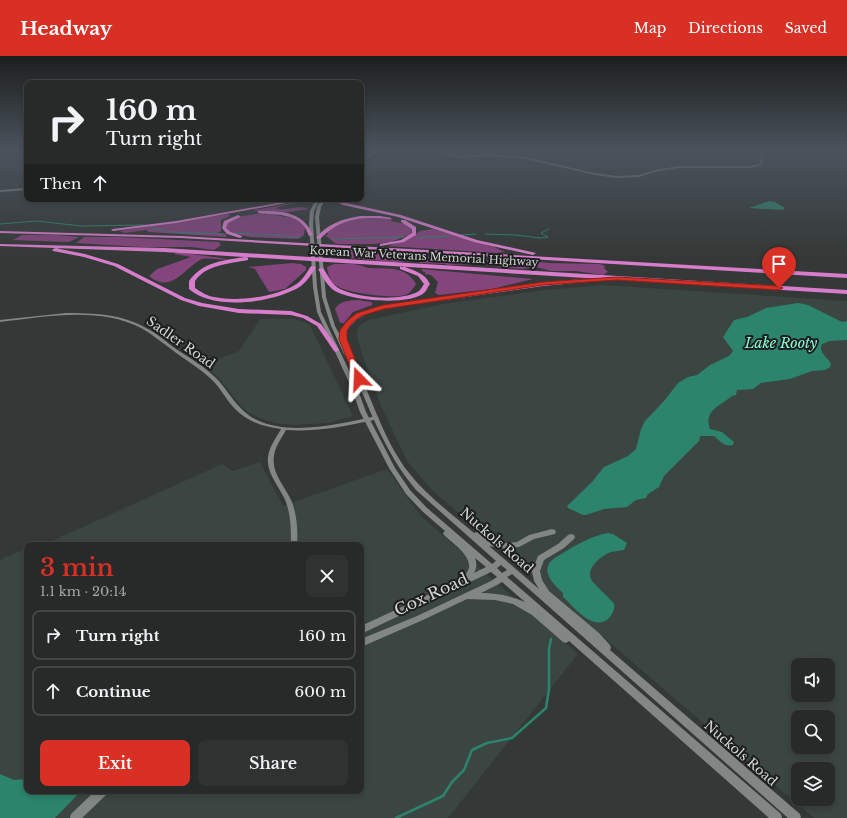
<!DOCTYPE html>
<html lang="en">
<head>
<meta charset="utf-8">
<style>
	body { margin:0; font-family:"Libre Baskerville",serif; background:#2f3230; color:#f1f3f6; height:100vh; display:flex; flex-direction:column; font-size:15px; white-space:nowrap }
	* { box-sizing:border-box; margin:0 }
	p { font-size:13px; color:#a4a7a8 }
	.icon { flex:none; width:22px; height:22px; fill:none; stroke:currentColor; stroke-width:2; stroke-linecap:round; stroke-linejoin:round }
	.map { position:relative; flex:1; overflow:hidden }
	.sheet { position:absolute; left:24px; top:486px; width:340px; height:252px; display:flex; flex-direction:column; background:#272a28; border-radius:8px; box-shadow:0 2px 6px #0003,0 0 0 1px #434645 }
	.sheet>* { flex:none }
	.hud { position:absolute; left:24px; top:24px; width:340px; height:122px; border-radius:8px; box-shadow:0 2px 6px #0003,0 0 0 1px #434645; background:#272a28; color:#f1f3f6; overflow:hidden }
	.controls { position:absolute; left:791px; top:602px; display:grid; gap:8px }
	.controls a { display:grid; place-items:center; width:44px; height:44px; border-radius:8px; background:#272a28; box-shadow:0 2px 6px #0003,0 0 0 1px #434645; font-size:20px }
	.pin { position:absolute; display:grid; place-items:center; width:34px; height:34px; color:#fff; margin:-41px -17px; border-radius:50% 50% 50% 0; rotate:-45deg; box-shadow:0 0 4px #0007 }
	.pin .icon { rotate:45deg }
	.me { position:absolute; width:44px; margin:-22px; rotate:339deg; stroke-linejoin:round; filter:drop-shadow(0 0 3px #0008) }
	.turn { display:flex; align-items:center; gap:14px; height:84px; padding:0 16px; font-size:18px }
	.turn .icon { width:52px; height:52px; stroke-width:2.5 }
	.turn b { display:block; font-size:28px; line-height:34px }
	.then { display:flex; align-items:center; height:38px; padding:0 16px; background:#0003; gap:8px; font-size:15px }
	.round { display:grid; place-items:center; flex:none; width:42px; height:42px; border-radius:8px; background:#2f3230 }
	.overview { display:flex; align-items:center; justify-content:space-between; height:68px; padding:0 16px }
	h1 { font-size:24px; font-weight:600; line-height:30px; color:#d93025 }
	.action { display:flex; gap:8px; margin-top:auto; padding:8px 16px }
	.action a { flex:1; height:46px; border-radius:8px; background:#d93025; color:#fff; font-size:16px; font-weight:600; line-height:46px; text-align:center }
	.action a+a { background:#2f3230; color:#f1f3f6 }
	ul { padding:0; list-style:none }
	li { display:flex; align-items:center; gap:12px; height:50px; margin:0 8px 6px; padding:0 8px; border:2px solid #434645; border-radius:8px }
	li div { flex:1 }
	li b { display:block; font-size:15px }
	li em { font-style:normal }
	header { display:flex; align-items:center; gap:24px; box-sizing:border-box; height:56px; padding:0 20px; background:#d93025; color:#fff }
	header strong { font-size:19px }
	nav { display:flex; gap:22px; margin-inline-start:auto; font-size:14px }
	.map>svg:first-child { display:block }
	.built { fill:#3b4541; fill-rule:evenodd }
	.forest { fill:#84447c }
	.water { fill:#2c846c }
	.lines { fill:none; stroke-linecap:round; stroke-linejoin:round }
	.stream-far1 { stroke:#2c846c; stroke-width:1 }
	.stream { stroke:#2c846c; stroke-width:2.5 }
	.tertiary { fill:#828785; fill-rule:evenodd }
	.secondary { fill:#828785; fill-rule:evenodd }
	.motorway { fill:#d87dcc; fill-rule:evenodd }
	.route { fill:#d93025; stroke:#8d1f18 }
	.labels { text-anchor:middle; stroke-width:4; stroke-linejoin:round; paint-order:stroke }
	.far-street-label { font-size:11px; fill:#d2d5d4; stroke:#1d1e1e }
	.street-label { font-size:13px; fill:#d2d5d4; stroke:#1d1e1e }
	.water-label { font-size:14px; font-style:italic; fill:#89fad6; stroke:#1d1e1e }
	.near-street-label { font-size:16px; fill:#d2d5d4; stroke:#1d1e1e }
</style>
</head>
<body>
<header>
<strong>Headway</strong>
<nav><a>Map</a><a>Directions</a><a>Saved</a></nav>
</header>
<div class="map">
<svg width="847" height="762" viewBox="0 0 847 762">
	<rect width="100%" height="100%" fill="#343836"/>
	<path class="built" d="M 602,229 L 847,245 L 847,762 L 814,762 L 434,436 L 407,405 L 381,350 L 364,304 L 356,277 L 359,270 L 368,264 L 443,248 L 545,234 ZM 798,609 L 828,609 L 828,639 L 798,639 ZM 798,661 L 828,661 L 828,691 L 798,691 ZM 798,713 L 828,713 L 828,743 L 798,743 Z
		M 260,263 L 295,263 L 310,269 L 353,360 L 329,367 L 294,369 L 275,367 L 260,362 L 248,356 L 241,350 L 219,322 L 203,309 L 239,295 Z
		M 260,406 L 283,450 L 387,413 L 421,460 L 578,598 L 448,762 L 0,762 L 0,504 L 27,492 L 27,735 L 361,735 L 361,489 L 43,489 L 222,408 L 233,415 Z"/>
	<path class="forest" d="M 299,146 L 300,146 L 275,152 C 286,156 299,148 309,153 L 282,157 L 255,155 L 254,154 Z
		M 262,157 L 294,162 L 301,166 L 305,171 L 304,179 L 298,183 L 250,181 L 235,178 L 227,173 L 225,169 L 236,161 Z
		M 228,158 L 230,160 L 221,164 L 221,175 L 218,177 L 226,178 L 226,181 L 149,176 L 146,174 L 125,177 L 119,175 Z
		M 368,161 L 392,163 L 391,165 L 410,169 L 412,173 L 411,178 L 391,186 L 373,188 L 336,188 L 325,179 L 328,179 L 327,174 L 342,166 Z
		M 433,173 L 492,190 L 505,196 L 497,197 L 388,190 L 409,183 L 420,175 Z
		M 22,179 L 57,179 L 79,181 L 69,186 L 13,184 Z
		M 84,181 L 118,181 L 219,186 L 221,189 L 214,194 L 191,191 L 141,191 L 76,187 Z
		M 337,193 L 357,194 L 353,196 L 365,196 L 383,198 L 388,197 L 415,198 L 414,201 L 473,201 L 482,202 L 484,205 L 506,202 L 549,207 L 600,208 L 605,210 L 604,212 L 608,216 L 603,219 L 575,215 L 551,215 L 536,211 L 522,213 L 476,208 L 448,209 L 445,208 L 419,207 L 421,205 L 419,205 L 394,206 L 328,200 L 329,196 Z
		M 178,196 L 228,203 C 220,205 207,200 200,204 C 183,214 171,238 149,220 L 157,213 L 191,201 L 174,198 Z
		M 292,207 L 301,208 L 306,211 L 306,214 L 285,233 L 269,236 L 255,213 L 248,211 Z
		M 334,208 C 342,208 351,207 359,209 C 363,210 367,212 371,212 C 389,213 406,210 416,228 C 413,233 410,237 405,239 C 393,243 347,237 337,230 C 330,226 328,219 327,211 Z
		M 422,213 L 533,223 L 492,233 L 439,239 L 435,237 L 438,226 L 431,219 L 425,218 L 425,216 L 422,215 Z
		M 358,244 L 372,246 L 372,249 L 353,256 L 344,267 L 340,267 L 335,253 C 341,244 348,245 358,244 Z"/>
	<path class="water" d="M 769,145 L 775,146 L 785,152 L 783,154 L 749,152 Z
		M 798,247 L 808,249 L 842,266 L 847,265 L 847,284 L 830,285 L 822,288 C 818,297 827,300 831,308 L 830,311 L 825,314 L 812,315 L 790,323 L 761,327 L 753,333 L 737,334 L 736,339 L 732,340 C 722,349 703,354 710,373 L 722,376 L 734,386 L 733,389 C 724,391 720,385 714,380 L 700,380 L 699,385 L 664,420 L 659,431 L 648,438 L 646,442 L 636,444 L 627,451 L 604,453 L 586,459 L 583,459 L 568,452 L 567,450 L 592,426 L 604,411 L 628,400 L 636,393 L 641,373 L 645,365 L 664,345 L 678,327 L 688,321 L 697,319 L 710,309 L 729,300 L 733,295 L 723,281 L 734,264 L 747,261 L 766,252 Z
		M 608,477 L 613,478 L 627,487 L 624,494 C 620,495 615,495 611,496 C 602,499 586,512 591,523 C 593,528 609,541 614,548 C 615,554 613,557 609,562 C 594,577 574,551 563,541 L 563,537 C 554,529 540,516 552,504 C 557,500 563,497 568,494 C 581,486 593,480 608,477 Z
		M 0,718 L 14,724 L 27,723 L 27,735 L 81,735 L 55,762 L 0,762 Z"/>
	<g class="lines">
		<path class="stream-far1" d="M 0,168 L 37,165 L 81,170 L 144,169
			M 151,172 L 172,176 L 223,178
			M 234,177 L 301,181
			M 485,178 L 516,179 L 540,182 L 548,181 L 541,177 L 549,173
			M 461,179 L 476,178
			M 416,182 L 449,180
			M 333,183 L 404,181"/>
		<path class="stream" d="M 396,762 L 443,740 L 452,726 L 464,714 L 472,694 L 487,687 L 512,682 L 546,652 L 549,633 L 549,593 L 551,583"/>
		<path class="tertiary" d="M 438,94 L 442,94 L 456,100 L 489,98 L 525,101 L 595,117 L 617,120 L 639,119 L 655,114 L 679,110 L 748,110 L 755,109 L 761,107 L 760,94 L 762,94 L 763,107 L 757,111 L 748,112 L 679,112 L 655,116 L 639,121 L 617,122 L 595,119 L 525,103 L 489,100 L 456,102 Z
			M 27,132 L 27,134 L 0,136 L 0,134 Z
			M 66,257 C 93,257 122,258 146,272 C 157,277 166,286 176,293 C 190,302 205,311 217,323 C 230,337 238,355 257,364 C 290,380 341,368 376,360 L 379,362 L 378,363 C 348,370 317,376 286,374 C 282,382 275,390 274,400 C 271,417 285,430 292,446 C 297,460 298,474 297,489 L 291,489 C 291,475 291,460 286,446 C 280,431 266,418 268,401 C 269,391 276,382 281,373 C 259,370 243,364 229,346 C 223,338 218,329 210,322 C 198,311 184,303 171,293 C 161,286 152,278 141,272 C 98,250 45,261 0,266 L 0,264 Z"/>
		<path class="secondary" d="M 376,94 L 379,94 L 361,107 L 361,105 Z
			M 316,143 L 320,143 L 314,155 L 313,168 L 317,231 L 321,256 L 357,331 L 366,356 L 395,412 L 410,434 L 426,451 L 492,508 L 496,505 L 416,434 C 408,424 400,414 394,403 C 376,373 364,339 349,307 L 350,306 L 352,305 L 355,307 C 372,343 384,385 409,417 C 426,439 453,459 474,477 L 477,476 L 480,477 L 491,485 L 507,487 L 517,486 L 529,479 L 552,473 L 555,474 L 556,476 L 555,478 L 534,483 L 519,491 L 507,493 L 489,490 L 539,533 L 534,525 L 532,515 L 538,500 L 558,488 L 568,479 L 571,478 L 574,479 L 575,481 L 574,483 L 564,492 L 544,504 L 540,515 L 542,524 L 549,535 L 599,577 L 610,589 L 611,592 L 610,594 L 800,758 L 801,762 L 788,762 L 512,518 L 507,521 L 781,758 L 782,762 L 769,762 L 569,585 L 566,587 L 563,586 L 532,559 L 513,548 L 495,544 L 467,543 L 423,564 L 361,591 L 361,583 L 417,560 L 491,525 L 497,521 L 491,516 L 361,578 L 361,570 L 462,523 C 465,519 468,516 469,512 C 471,499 452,487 444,479 L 443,477 L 445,475 L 422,455 L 406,438 L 389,412 L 360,356 L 351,331 L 317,256 L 313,231 L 309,168 L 310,155 ZM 475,502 L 486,511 L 474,517 C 477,511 477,507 475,502 ZM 501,509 L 507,514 L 502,517 L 497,512 ZM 502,526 L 525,546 C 511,540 497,537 481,537 L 497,529 Z
			M 322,143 L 326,143 L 321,151 L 319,161 L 326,241 L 335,270 L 350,298 L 347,300 L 344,298 L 331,270 L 322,241 L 315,161 L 317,151 Z
			M 95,735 L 107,735 L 106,739 L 82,762 L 70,762 L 71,758 Z"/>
		<path class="motorway" d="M 300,143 L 309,143 L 176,167 L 113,175 L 111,174 L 113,173 L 176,165 Z
			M 331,143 L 337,143 L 346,147 L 401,159 L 477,184 L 536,197 L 533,199 L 474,186 L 398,161 L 343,149 Z
			M 260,155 C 283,155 303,156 313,179 L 309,180 C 307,176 306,172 303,169 C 292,157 273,159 258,157 L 258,155 Z
			M 238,159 L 240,160 L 240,161 L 228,167 L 226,172 L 231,176 L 242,180 L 242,181 L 240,182 L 227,178 L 222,172 L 224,165 Z
			M 360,160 L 380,160 L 392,162 L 390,163 C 362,160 340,162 320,183 L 316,182 C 327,168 342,163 360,160 Z
			M 401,164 L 405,164 L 416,171 L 416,179 L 404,186 L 380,190 L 380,188 L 401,184 L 412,177 L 412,173 L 401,166 Z
			M 0,175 L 181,180 L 847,218 L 847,222 L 181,182 L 0,177 Z
			M 0,188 L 164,192 L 847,234 L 847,238 L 164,196 L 0,190 Z
			M 55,192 L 85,198 L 118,208 L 185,242 L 202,247 L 239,253 L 291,255 L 307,260 L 321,268 L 339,294 L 336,296 L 334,295 L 317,270 L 303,262 L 291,259 L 239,257 L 199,250 L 181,244 L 114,210 L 84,201 L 53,195 L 52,194 Z
			M 246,201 L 248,202 L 248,204 C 229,208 207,208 195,225 L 195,232 C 201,236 207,240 214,241 C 238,246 278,241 298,227 C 304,222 307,216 311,210 L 316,211 C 312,218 307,225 301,230 C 275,247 213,255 189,233 L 189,225 C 202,206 225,204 246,201 Z
			M 402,210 C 413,214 425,217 430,228 C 428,230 427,234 425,236 C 411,250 352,245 335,235 C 327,230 323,221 318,213 L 323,212 C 328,219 332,229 340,233 C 358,242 401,246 419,235 C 421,233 422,231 424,228 L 418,220 L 400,213 L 400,211 Z
			M 584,223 L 587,225 L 586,226 L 543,230 L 388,252 C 370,255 354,261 345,278 L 357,311 L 354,313 L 351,311 L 339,278 C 348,260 362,255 380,250 L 543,226 Z"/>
	</g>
	<linearGradient id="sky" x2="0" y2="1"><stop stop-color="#1d1f1e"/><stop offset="0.47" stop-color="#4a535d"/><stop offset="1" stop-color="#4a535d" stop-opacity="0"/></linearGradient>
	<rect width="847" height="201" fill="url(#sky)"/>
	<path class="route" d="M 617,221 L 779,230 L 783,232 L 779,234 L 617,224 L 543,229 L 384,253 L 361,260 L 352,267 L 347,274 L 347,283 L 363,323 L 359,325 L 355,323 L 339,283 L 340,274 L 348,264 L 357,257 L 383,249 L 543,226 Z"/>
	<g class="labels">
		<g class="far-street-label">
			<text transform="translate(424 200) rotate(3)" y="4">Korean War Veterans Memorial Highway</text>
		</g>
		<g class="street-label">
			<text transform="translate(181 286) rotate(35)" y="5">Sadler Road</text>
			<text transform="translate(497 484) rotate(41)" y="5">Nuckols Road</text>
			<text transform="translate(741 697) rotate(41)" y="5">Nuckols Road</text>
		</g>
		<g class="water-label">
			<text x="781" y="292">Lake Rooty</text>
		</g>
		<g class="near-street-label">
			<text transform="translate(431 538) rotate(-25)" y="6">Cox Road</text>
		</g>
	</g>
</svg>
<div class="controls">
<a><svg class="icon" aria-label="sound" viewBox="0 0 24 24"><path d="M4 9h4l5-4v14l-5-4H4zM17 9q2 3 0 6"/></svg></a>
<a><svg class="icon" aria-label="search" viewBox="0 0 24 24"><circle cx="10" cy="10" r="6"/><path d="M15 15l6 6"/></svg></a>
<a><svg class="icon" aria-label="layers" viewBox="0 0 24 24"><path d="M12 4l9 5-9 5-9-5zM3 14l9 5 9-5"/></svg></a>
</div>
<div class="pin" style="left:779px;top:232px;background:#d93025"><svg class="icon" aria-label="arrive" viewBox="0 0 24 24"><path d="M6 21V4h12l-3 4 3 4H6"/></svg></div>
<svg class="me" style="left:359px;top:323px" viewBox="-20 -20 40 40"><path d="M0-17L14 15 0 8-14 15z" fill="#d93025" stroke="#fff" stroke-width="4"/></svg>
<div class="hud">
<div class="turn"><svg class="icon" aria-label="right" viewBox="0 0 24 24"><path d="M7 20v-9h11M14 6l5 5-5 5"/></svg><div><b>160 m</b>Turn right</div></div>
<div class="then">Then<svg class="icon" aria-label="ahead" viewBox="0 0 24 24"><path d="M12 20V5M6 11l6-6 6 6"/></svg></div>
</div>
<section class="sheet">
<div class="overview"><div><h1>3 min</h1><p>1.1 km · 20:14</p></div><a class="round"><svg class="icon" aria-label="close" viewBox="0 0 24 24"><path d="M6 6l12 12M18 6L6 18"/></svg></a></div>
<ul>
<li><svg class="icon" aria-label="right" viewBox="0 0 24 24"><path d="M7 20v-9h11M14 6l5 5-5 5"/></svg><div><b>Turn right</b></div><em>160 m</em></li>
<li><svg class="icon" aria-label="ahead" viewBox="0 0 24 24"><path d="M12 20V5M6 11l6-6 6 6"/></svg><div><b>Continue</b></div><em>600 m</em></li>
</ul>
<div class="action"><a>Exit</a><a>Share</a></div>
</section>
</div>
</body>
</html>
